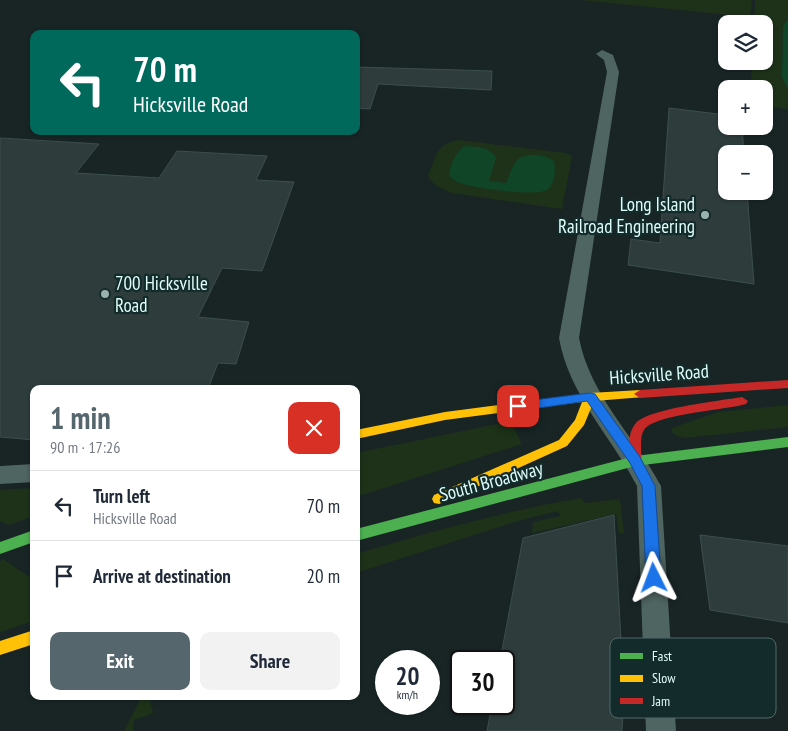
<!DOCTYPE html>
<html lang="en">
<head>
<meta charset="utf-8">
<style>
	body { margin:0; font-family:"PT Sans Narrow",sans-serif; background:#f2f2f3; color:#1f2937; height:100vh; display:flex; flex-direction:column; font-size:19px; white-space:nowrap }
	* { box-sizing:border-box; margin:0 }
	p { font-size:16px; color:#747a83 }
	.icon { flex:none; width:28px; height:28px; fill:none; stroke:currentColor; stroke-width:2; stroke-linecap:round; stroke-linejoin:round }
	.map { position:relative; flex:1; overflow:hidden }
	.panel { position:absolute; left:30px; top:385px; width:330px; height:315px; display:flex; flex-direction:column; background:#fff; border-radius:10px; box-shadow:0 1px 4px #0004 }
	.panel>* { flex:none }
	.hud { position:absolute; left:30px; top:30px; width:330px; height:105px; border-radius:10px; box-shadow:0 1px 4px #0004; background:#00695c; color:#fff; overflow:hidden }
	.buttons { position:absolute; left:718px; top:15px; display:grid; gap:10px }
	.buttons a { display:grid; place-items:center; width:55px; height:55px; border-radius:10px; background:#fff; box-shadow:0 1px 4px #0004; font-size:25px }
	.speed { position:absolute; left:375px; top:650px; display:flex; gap:10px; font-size:25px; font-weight:700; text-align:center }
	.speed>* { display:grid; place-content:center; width:65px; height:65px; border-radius:50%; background:#fff; box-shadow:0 1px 4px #0004; line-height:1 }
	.speed small { font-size:12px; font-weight:400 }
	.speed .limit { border:2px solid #111; border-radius:8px; background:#fff; color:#111 }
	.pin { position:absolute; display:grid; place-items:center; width:42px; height:42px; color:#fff; margin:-21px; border-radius:10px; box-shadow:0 2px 8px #0006 }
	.me { position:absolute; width:55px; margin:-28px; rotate:357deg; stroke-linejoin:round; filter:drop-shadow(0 0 4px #0008) }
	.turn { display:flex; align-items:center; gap:18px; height:105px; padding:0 20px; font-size:22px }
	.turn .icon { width:65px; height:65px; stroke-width:2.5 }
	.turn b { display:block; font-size:35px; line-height:42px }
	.round { display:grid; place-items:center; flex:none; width:52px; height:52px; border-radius:10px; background:#f2f2f3 }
	.overview { display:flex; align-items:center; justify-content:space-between; height:85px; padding:0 20px }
	h1 { font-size:30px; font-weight:700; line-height:38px; color:#56666d }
	.primary-button { display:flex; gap:10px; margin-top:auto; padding:10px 20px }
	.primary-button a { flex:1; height:58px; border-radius:10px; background:#56666d; color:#fff; font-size:20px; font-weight:700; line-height:58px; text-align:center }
	.primary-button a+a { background:#f2f2f3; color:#1f2937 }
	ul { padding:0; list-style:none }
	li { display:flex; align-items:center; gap:15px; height:70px; padding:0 20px; border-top:1px solid #e0e1e3 }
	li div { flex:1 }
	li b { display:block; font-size:19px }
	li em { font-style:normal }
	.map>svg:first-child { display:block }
	.green { fill:#1d3219 }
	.water { fill:#104527 }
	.building { fill:#2e3c3c; stroke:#3c4e4e }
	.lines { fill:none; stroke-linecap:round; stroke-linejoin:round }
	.street { fill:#4f6561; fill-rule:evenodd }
	.fast { fill:#4caf50; fill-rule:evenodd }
	.slow { fill:#ffc107; fill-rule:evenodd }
	.jam { fill:#c62828; fill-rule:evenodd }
	.route { fill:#1a73e8; stroke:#114b97 }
	.poi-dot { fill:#9ab1af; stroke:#132b2a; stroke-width:2 }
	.labels { text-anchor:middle; stroke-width:4.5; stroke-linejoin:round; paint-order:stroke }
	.poi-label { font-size:19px; fill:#dffdfa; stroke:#132b2a; text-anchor:end }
	.street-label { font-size:19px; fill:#dffdfa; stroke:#132b2a }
	.key { fill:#132b2a; stroke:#506a68; stroke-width:1 }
	.key-label { font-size:14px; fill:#dffdfa }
</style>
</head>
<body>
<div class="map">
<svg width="788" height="731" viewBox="0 0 788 731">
	<rect width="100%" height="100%" fill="#192525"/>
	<path class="green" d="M 580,0 L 752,0 L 750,17 Z
		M 755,0 L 788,0 L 788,19 L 783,26 L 782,77 L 788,89 L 788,109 L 764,106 L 764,89 L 751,89 L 752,61 L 764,61 L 764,24 L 754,24 Z
		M 459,140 L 566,153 L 572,156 L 562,209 L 452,193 C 442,189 433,186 428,176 C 436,157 436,143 459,140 Z
		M 788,405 L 788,427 L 685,438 L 677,436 L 672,432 L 672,428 L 718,412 Z
		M 511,421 L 522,444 L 356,497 L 356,453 Z
		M 34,488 L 34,516 L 9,525 L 0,521 L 0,490 Z
		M 581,498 L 585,503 L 620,499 L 624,534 L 619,533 L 616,514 L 532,533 L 533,522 L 560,516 L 558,511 L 521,520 L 356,573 L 356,554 C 431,532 505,511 581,498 Z
		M 3,559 L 34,580 L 34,621 L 0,632 L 0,561 Z
		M 142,696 L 149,696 L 153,713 L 134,720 L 133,731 L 124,731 Z"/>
	<path class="water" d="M 788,19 L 788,89 L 782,77 L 783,26 Z
		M 465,146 C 477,147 491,147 496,158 L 489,181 L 506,183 C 514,166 513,154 535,155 C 542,155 548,157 554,161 C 556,169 555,185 547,190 C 536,197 470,188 458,182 C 454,181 451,177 449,175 C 450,164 456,152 465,146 Z"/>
	<path class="building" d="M 356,67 L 492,71 L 491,90 L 378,84 L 370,109 L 356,108 Z
		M 669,108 L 726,115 L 726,126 L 742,126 L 744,154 L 726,154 L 726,191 L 747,191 L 754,284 L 628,265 L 631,239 L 660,243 Z
		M 0,138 L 99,144 L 76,173 L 159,178 L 177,151 L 267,156 L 256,180 L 294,182 L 262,271 L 222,268 L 198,317 L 249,322 L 236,364 L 218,363 L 208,389 L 34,389 L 34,440 L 0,437 Z
		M 614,515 L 624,694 L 622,731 L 487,731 L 492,704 L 504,704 L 504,661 L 500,661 L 523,538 Z
		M 700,535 L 788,546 L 788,623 L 710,610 Z"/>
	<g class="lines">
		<path class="street" d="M 602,50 L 613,55 L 619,72 L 579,338 C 590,395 634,436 661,486 L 676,731 L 646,731 L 637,486 C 611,436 569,395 559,338 L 607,72 L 604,60 L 596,54 Z
			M 34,464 L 34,482 L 0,484 L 0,466 Z"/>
		<path class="fast" d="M 788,437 L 788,447 L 635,466 L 356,541 L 356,529 L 635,456 Z
			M 34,530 L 34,542 L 0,554 L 0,542 Z"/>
		<path class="slow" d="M 640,390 L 644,391 L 646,394 L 644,397 L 594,401 L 584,425 L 567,446 L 439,504 L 434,503 L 432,499 L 434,495 L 559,440 L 575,420 L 582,402 L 445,420 L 356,439 L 356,430 L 445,412 L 590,393 Z
			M 34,630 L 34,644 L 0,655 L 0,641 Z"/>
		<path class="jam" d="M 788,380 L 788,388 L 640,398 L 634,394 L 640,390 Z
			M 742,397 L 748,401 L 746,404 C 726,410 654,414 644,430 C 639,437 642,452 641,461 L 639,464 L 631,464 L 629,461 C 629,449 627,433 636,423 C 650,408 720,401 742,397 Z"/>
	</g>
	<path class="route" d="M 590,393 L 595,394 L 640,457 L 655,486 L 661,578 L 659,583 L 654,584 L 648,583 L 646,578 L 642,486 L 630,463 L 587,401 L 518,411 L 512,406 L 518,402 Z"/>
	<g class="poi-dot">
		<circle cx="705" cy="215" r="5"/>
		<circle cx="105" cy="294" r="5"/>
	</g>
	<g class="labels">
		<g class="poi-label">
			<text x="695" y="211">Long Island<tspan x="695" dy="22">Railroad Engineering</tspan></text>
			<text x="115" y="290" text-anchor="start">700 Hicksville<tspan x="115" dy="22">Road</tspan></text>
		</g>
		<g class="street-label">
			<text transform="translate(659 374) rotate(-4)" y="7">Hicksville Road</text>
			<text transform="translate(491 481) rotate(-15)" y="7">South Broadway</text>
		</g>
	</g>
	<rect x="610" y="638" width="166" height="80" rx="8" class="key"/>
	<rect x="620" y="653" width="23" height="6" fill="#4caf50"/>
	<rect x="620" y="675" width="23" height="7" fill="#ffc107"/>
	<rect x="620" y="698" width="23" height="6" fill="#c62828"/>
	<g class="key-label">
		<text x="652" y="661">Fast</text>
		<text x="652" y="683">Slow</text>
		<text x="652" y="706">Jam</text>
	</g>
</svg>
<div class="buttons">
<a><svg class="icon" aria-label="layers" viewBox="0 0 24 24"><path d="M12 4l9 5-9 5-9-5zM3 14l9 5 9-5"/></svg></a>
<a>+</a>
<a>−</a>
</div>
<div class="speed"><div>20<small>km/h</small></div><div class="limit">30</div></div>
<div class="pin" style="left:518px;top:406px;background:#d93025"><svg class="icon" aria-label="arrive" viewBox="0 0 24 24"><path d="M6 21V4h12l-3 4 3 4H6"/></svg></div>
<svg class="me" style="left:654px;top:578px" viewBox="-20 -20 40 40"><path d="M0-17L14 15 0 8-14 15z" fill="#1a73e8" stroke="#fff" stroke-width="4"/></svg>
<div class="hud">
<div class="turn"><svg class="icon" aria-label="left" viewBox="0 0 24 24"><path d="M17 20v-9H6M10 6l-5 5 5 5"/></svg><div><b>70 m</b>Hicksville Road</div></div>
</div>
<section class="panel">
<div class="overview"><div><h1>1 min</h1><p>90 m · 17:26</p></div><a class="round" style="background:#d93025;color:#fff"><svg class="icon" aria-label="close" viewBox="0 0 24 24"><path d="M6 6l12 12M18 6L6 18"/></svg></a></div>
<ul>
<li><svg class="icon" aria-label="left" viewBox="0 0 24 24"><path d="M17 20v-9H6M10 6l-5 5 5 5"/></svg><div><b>Turn left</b><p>Hicksville Road</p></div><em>70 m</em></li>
<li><svg class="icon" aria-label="arrive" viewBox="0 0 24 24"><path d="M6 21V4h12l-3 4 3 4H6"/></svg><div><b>Arrive at destination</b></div><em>20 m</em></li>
</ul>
<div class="primary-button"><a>Exit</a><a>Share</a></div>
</section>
</div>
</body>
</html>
